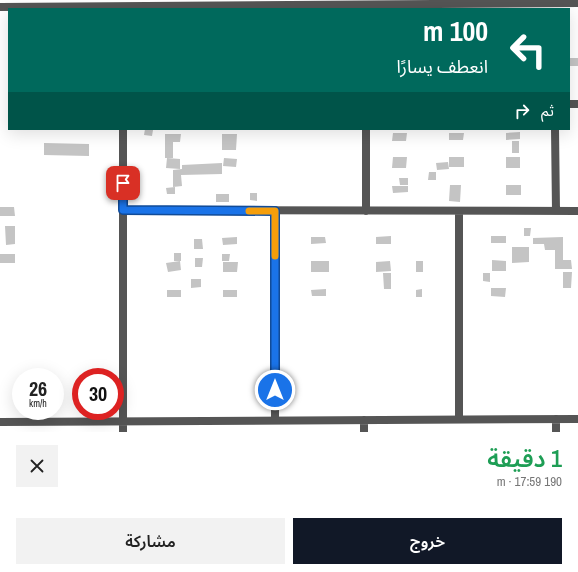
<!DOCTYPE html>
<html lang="ar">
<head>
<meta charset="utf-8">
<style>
	body { margin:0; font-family:"Archivo Narrow","Noto Sans Arabic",sans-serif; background:#f2f2f2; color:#222; direction:rtl; height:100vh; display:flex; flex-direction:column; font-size:15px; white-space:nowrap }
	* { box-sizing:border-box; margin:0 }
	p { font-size:13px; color:#767676 }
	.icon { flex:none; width:22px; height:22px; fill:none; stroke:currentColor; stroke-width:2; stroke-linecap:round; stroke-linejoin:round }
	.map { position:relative; height:432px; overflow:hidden; direction:ltr }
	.drawer { display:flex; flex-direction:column; background:#fff; flex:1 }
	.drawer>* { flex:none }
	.top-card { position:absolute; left:8px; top:8px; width:562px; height:122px; border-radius:0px; box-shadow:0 4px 16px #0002; direction:rtl; background:#00695c; color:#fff; overflow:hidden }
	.speed { position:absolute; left:12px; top:368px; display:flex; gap:8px; font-size:20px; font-weight:700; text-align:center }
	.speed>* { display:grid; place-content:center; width:52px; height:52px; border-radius:50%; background:#fff; box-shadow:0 4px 16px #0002; line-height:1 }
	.speed small { font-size:10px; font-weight:400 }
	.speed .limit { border:6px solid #d22; background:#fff; color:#111 }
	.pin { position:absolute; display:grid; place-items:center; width:34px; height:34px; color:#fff; margin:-17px; border-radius:8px; box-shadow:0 2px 6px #0006 }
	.me { position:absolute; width:44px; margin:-22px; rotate:0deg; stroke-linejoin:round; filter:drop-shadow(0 0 3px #0008) }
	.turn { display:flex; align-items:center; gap:14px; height:84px; padding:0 16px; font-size:18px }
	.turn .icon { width:52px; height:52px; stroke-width:2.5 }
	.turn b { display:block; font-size:28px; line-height:34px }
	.then { display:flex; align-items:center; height:38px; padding:0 16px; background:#0003; gap:8px; font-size:15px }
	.round { display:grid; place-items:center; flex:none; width:42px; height:42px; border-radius:0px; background:#f2f2f2 }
	.head { display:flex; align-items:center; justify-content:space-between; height:68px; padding:0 16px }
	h1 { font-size:24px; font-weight:600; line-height:30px; color:#1e9e55 }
	.primary-button { display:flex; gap:8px; margin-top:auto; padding:8px 16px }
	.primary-button a { flex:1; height:46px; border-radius:0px; background:#111827; color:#fff; font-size:16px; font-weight:600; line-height:46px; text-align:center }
	.primary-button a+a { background:#f2f2f2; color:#222 }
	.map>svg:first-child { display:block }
	.building { fill:#c4c4c4 }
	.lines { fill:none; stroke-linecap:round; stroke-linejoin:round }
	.minor { stroke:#555; stroke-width:8 }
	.route-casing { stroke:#114b97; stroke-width:10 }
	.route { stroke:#1a73e8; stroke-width:7 }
	.slow { stroke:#f59e0b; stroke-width:7 }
</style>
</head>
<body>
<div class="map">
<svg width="578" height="432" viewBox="0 0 578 432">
	<rect width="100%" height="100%" fill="#fff"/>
	<path class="building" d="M 570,58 L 578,58 L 578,66 L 569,66 Z
		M 145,129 L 153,130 L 152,136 L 144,135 Z
		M 520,132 L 520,139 L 506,140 L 506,133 Z
		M 393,133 L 407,133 L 406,141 L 392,141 Z
		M 449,133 L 464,133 L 463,140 L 449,140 Z
		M 165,134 L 181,134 L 180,142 L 173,142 L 173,158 L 165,158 Z
		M 222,134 L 237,134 L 236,150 L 222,150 Z
		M 512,141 L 519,141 L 519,153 L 512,153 Z
		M 44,143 L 89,144 L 89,156 L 44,155 Z
		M 393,157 L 407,157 L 406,168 L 392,168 Z
		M 449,157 L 464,157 L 464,167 L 449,167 Z
		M 506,157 L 520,157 L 520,168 L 506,168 Z
		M 167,158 L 180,159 L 180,169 L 166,168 Z
		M 224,158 L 237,159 L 236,167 L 223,166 Z
		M 448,162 L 449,169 L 437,170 L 436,163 Z
		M 222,163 L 222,174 L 181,175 L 182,186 L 173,187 L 173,170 L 182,169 L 182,165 Z
		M 429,172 L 436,172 L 436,180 L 428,180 Z
		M 399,178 L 408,178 L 408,185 L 400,185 Z
		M 450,185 L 461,185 L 460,202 L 449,201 Z
		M 506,185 L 521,185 L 521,195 L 506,195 Z
		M 392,186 L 408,186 L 408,192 L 393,193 Z
		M 175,187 L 175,194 L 167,194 L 166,188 Z
		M 250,193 L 257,193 L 257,201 L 250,200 Z
		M 216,194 L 229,194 L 229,202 L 216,202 Z
		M 0,207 L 14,207 L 15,216 L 0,216 Z
		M 5,226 L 15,226 L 15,244 L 6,245 Z
		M 524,228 L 531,228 L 530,236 L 524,236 Z
		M 391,236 L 391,244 L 376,244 L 376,237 Z
		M 491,236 L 506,236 L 506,243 L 491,243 Z
		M 237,237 L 237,244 L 223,245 L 222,238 Z
		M 311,237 L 325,237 L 326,243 L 311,244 Z
		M 563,237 L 563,260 L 571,260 L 572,269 L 555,269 L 555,250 L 545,250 L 544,244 L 533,244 L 533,238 Z
		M 194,239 L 202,239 L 203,249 L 194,249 Z
		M 512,247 L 529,247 L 529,262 L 512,263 Z
		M 174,253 L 181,253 L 181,261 L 174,261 Z
		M 0,254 L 15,254 L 15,263 L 0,263 Z
		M 222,254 L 230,254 L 229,261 L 222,261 Z
		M 195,258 L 203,258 L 202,267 L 195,267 Z
		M 492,260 L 506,261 L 506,271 L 492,271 Z
		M 180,261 L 181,270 L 168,272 L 166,263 Z
		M 311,261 L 329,261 L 329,272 L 311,272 Z
		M 390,261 L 391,271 L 376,272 L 376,262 Z
		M 416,261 L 423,261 L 423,272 L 416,272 Z
		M 223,262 L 238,262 L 237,272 L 223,272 Z
		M 563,272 L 572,272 L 571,288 L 563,288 Z
		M 383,273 L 391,273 L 391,289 L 384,289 Z
		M 483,273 L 490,273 L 490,282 L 483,281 Z
		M 191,279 L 201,279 L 201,287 L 191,288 Z
		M 491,288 L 506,288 L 505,297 L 491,296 Z
		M 326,289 L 326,296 L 312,296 L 311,290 Z
		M 422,289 L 422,297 L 416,297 L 416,290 Z
		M 167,290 L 181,290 L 181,297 L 167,297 Z
		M 223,290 L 237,290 L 237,297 L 223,297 Z"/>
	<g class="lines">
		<path class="minor" d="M 0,7 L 578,3
			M 569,104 L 578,104
			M 123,129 L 123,432
			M 366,129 L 366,211
			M 555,129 L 556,211
			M 123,210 L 578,211
			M 275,211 L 275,420
			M 459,211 L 459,419
			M 364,420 L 364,432
			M 0,422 L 578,419
			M 556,432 L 556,419"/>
	</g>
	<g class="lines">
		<g class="route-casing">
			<path id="route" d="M 123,183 L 123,210 L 275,211 L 275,390"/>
		</g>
		<use href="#route" class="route"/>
		<path class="slow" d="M 249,211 L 275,211 L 275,256"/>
	</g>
</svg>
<div class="speed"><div>26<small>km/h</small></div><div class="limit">30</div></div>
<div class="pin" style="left:123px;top:183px;background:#d93025"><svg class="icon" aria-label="arrive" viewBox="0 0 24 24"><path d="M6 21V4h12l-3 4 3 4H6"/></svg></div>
<svg class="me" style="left:275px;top:390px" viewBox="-20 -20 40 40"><circle r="17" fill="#1a73e8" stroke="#fff" stroke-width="3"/><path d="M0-11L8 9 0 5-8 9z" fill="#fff"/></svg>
<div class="top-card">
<div class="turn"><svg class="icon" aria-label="left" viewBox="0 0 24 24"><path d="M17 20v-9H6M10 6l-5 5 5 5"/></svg><div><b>100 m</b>انعطف يسارًا</div></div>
<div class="then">ثم<svg class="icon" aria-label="right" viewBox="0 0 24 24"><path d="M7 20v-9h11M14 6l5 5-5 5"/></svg></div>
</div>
</div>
<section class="drawer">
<div class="head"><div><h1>1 دقيقة</h1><p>190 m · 17:59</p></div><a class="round"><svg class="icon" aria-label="close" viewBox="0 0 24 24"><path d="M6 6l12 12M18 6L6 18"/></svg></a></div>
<div class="primary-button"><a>خروج</a><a>مشاركة</a></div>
</section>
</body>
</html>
